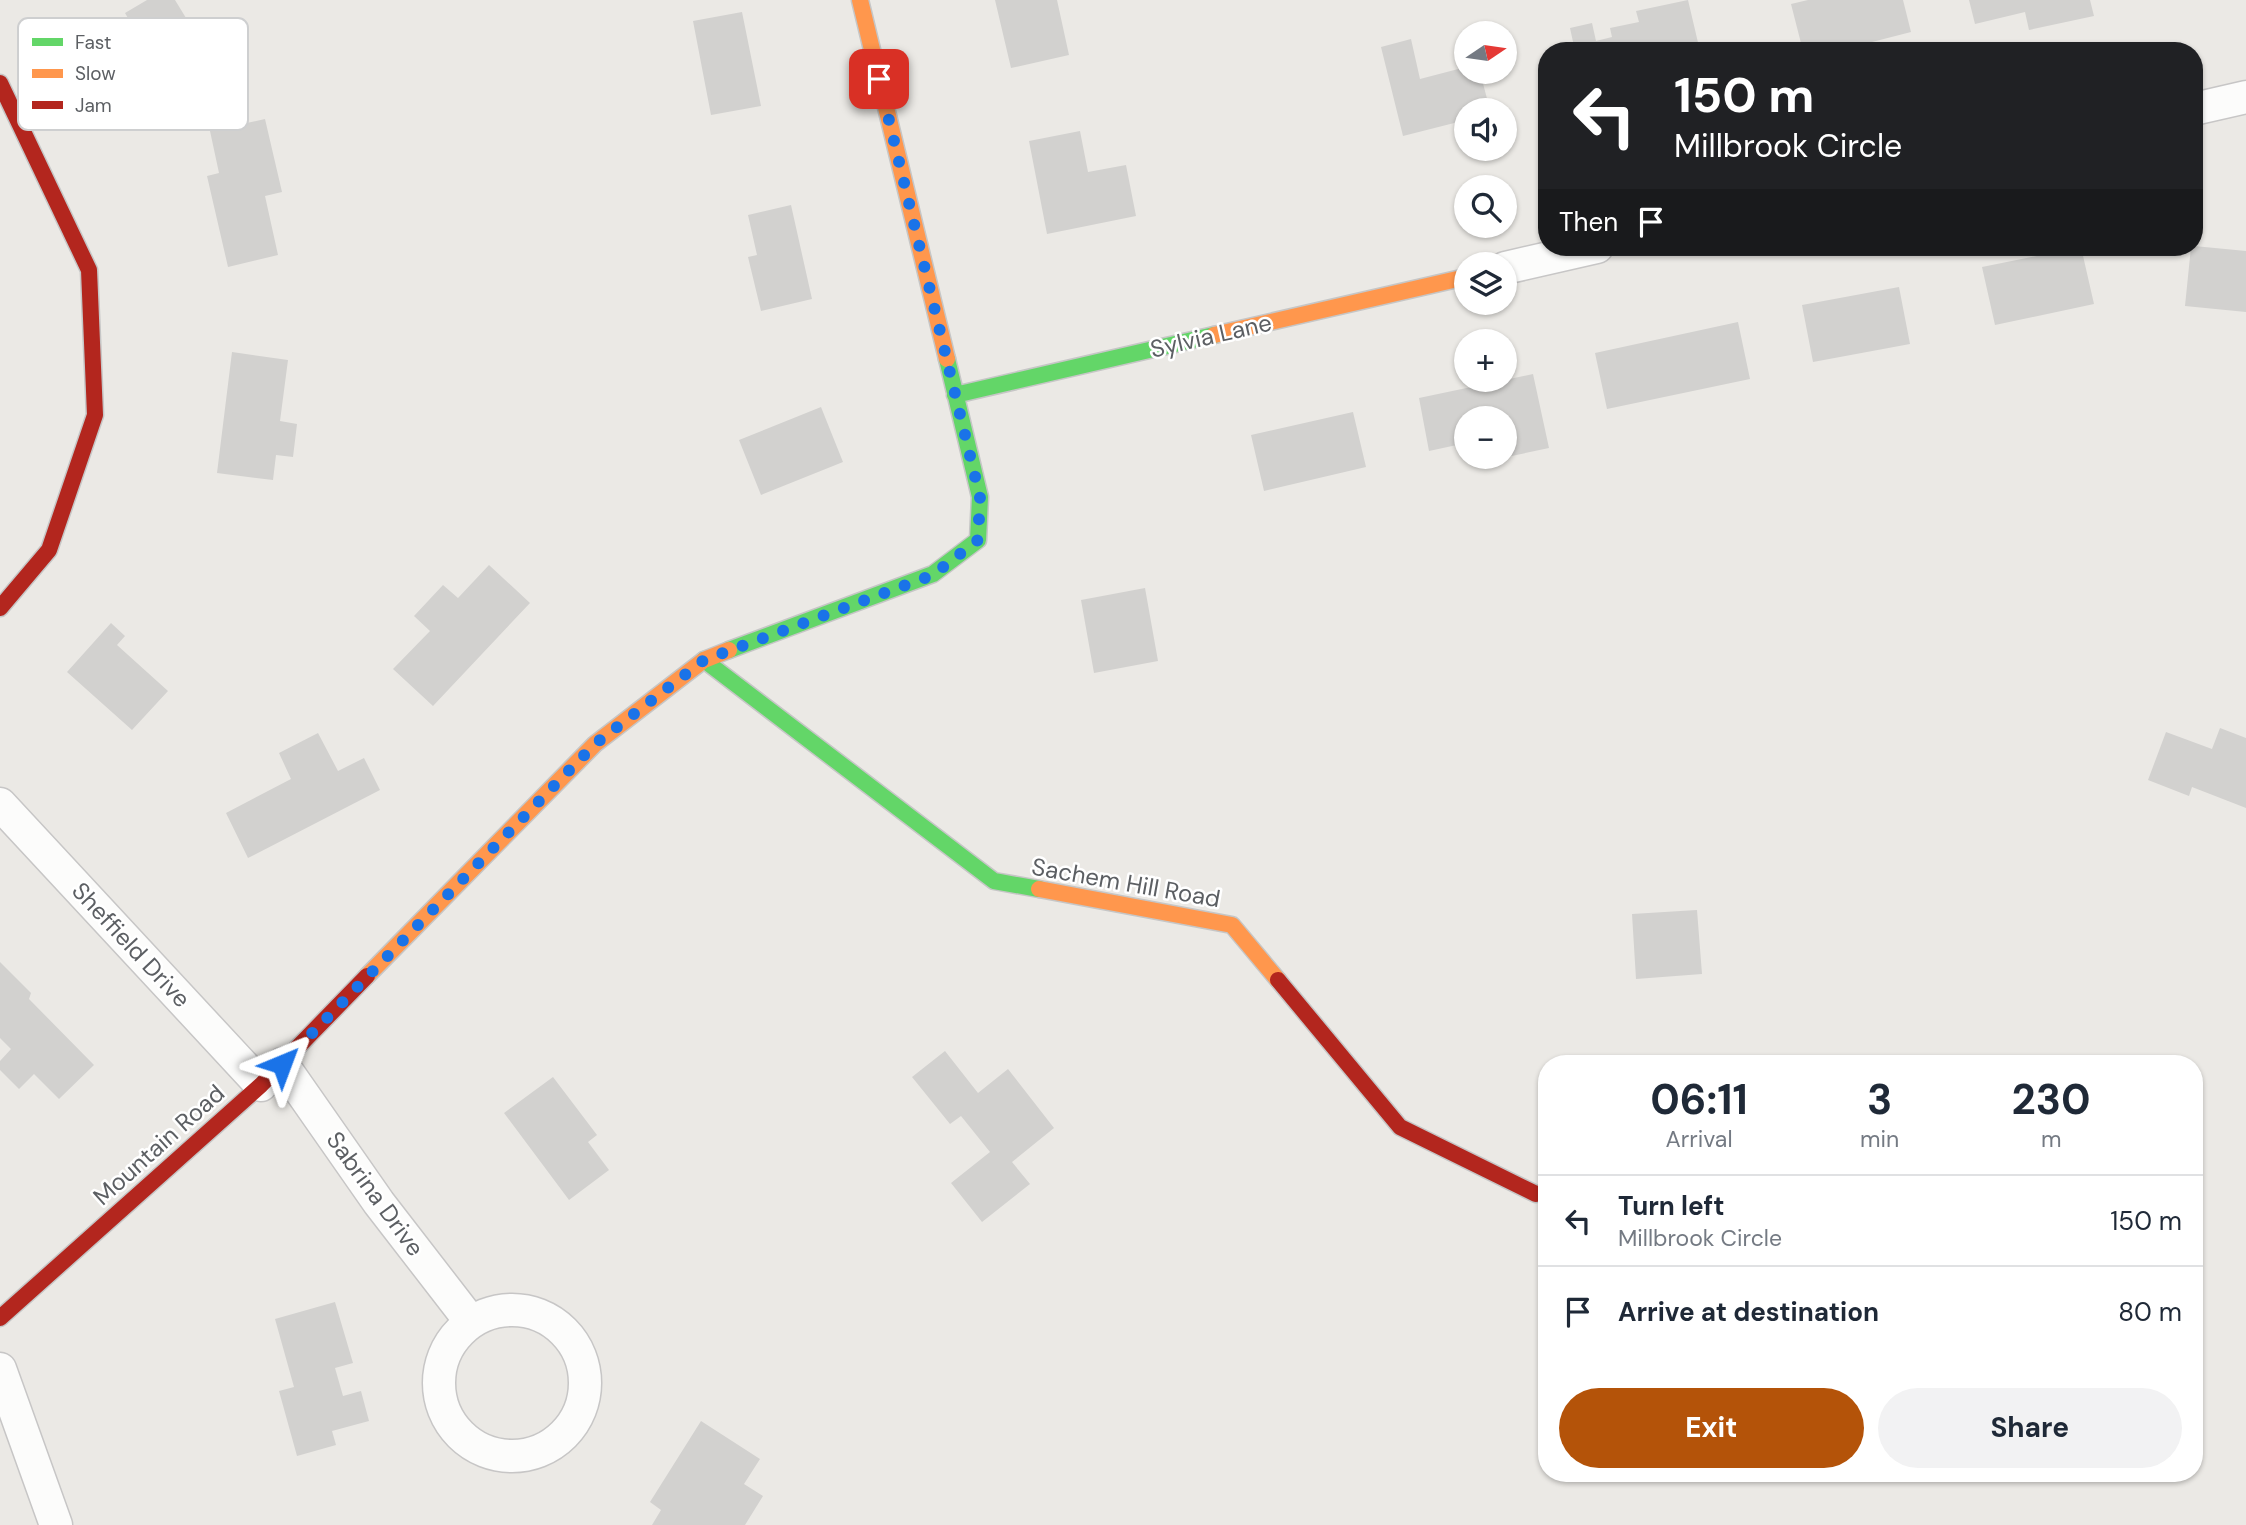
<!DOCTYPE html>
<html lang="en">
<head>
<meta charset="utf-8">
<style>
	body { margin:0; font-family:"DM Sans",sans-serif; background:#f2f2f3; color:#1f2937; height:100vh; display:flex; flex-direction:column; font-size:26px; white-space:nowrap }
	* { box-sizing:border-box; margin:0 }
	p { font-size:23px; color:#747a83 }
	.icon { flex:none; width:38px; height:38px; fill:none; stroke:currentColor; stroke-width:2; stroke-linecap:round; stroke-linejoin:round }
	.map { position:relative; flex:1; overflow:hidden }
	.sheet { position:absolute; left:1538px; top:1055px; width:665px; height:427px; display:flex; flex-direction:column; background:#fff; border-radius:28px; box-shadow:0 2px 5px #0004 }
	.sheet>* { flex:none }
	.guide { position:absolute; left:1538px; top:42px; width:665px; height:214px; border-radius:28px; box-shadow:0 2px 5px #0004; background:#202124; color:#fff; overflow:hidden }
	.needle { width:46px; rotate:77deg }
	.controls { position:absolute; left:1454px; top:21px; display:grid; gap:14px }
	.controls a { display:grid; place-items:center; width:63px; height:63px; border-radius:50%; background:#fff; box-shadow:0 2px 5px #0004; font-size:35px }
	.pin { position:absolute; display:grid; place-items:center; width:60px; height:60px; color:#fff; margin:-30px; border-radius:14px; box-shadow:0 4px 10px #0006 }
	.me { position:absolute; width:77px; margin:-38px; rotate:44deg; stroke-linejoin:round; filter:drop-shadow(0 0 5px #0008) }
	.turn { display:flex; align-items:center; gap:24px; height:147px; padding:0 21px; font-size:32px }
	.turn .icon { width:91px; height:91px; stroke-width:2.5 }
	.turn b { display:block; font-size:49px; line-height:60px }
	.then { display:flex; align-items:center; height:66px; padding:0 21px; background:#0003; gap:14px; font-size:26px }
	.eta { display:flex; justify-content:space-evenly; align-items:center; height:119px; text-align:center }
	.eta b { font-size:42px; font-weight:700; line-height:49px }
	.button { display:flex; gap:14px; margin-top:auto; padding:14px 21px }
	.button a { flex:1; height:80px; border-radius:42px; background:#b45309; color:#fff; font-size:28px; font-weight:700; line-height:80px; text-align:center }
	.button a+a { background:#f2f2f3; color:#1f2937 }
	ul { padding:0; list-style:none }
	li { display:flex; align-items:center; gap:21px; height:91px; padding:0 21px; border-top:2px solid #e0e1e3 }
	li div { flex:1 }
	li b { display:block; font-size:26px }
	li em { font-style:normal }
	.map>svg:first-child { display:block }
	.building { fill:#d2d1cf }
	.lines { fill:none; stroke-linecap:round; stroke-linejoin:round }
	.street-casing { stroke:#c7c6c6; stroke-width:35 }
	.fast-casing { stroke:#c6c6c6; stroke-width:19 }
	.slow-casing { stroke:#c6c6c6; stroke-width:19 }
	.jam-casing { stroke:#c6c6c6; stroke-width:19 }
	.street { stroke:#fcfcfb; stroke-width:32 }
	.fast { stroke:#63d668; stroke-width:16 }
	.slow { stroke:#ff974d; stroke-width:16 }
	.jam { stroke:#b3261e; stroke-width:16 }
	.route { stroke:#1a73e8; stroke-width:12; stroke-dasharray:0 21.6 }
	.labels { text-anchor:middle; stroke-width:5; stroke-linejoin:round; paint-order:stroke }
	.street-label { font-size:24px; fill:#5c5f63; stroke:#fff }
	.key { fill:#fff; stroke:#cecfd0; stroke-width:2 }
	.key-label { font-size:19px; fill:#5c5f63 }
</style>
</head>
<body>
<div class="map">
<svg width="2246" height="1525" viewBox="0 0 2246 1525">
	<rect width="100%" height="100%" fill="#ebe9e5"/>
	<path class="building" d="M 147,0 L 175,0 L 205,49 L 161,75 L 125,13 Z
		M 995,0 L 1057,0 L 1069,55 L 1011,68 Z
		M 1688,0 L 1700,51 L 1575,51 L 1570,28 L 1592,23 L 1596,41 L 1612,37 L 1610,28 L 1639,22 L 1636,11 Z
		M 1808,0 L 1903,0 L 1911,32 L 1837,51 L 1803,51 L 1791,4 Z
		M 1969,0 L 2090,0 L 2094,16 L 2029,30 L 2025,12 L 1975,24 Z
		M 742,12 L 761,106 L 711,115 L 693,21 Z
		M 1411,39 L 1420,79 L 1466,67 L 1466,72 L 1480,72 L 1490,110 L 1466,110 L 1466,120 L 1403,136 L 1381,47 Z
		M 265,119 L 282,192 L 265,196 L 278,255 L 228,267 L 207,176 L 219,173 L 210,131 Z
		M 1080,131 L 1088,172 L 1126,165 L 1136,216 L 1047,234 L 1029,141 Z
		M 791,205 L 812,299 L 761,311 L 748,257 L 757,255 L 748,215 Z
		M 2194,246 L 2246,251 L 2246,312 L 2185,306 L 2191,247 Z
		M 2081,247 L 2094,304 L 1995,325 L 1982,267 Z
		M 1899,287 L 1910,344 L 1813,362 L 1802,305 Z
		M 1738,322 L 1750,379 L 1607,409 L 1595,353 Z
		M 232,352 L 288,360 L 280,421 L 297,424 L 293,457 L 276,455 L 273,480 L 217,473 Z
		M 1533,374 L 1549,448 L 1507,457 L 1505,418 L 1466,418 L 1466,443 L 1429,451 L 1419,398 Z
		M 821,407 L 843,462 L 761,495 L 739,440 Z
		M 1353,412 L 1366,467 L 1264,491 L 1251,435 Z
		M 489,565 L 530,603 L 433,706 L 393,669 L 430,631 L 414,616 L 443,585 L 458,598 Z
		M 1145,588 L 1158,661 L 1094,673 L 1081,600 Z
		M 111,623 L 125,636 L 117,645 L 168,691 L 132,730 L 67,672 Z
		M 2220,728 L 2246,738 L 2246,808 L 2192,787 L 2189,796 L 2148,780 L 2166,732 L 2212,749 Z
		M 318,733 L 338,771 L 364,758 L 380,790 L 248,858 L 226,813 L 291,779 L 279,753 Z
		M 1697,910 L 1702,974 L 1636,979 L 1632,914 Z
		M 0,962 L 31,993 L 29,999 L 94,1065 L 59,1099 L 34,1074 L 19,1089 L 0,1070 L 0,1061 L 11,1049 L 0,1038 Z
		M 945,1051 L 978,1093 L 1008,1069 L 1054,1128 L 1012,1162 L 1030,1184 L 982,1222 L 951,1183 L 990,1152 L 961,1116 L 950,1124 L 912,1077 Z
		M 553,1077 L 597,1135 L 588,1142 L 609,1170 L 569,1200 L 504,1113 Z
		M 335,1302 L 353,1363 L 335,1368 L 343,1396 L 361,1391 L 369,1421 L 332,1431 L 336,1445 L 297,1456 L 279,1391 L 294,1387 L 275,1319 Z
		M 701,1421 L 760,1459 L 744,1484 L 763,1496 L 745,1525 L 652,1525 L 661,1510 L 650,1502 Z"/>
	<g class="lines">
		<g class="street-casing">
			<path id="street" d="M 2194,109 L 2246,97
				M 1505,268 L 1597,247
				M 0,804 L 261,1085
				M 282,1064 L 379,1203 L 471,1322
				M439 1383a73 73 0 1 1 146 0a73 73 0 1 1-146 0Z
				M 0,1369 L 56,1525"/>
		</g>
		<g class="fast-casing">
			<path id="fast" d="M 955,395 L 1214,335
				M 729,650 L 933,574 L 978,540 L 980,497 L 947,359
				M 704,660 L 994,881 L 1039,889"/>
		</g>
		<g class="slow-casing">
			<path id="slow" d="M 860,0 L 947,359
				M 1214,335 L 1466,277
				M 1039,889 L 1232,925 L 1278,980
				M 367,976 L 595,744 L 704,660 L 729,650"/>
		</g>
		<g class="jam-casing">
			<path id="jam" d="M 0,83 L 89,270 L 95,415 L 49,550 L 0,608
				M 1278,980 L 1400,1127 L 1536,1194 L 1547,1192
				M 0,1318 L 261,1085 L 367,976"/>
		</g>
		<use href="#street" class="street"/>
		<use href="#fast" class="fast"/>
		<use href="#slow" class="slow"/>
		<use href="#jam" class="jam"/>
	</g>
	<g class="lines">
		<path class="route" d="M 282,1064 L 595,744 L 704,660 L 933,575 L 978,540 L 980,497 L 879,79"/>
	</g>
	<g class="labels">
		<g class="street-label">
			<text transform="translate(1211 336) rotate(-13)" y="8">Sylvia Lane</text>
			<text transform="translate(1126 883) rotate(10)" y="8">Sachem Hill Road</text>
			<text transform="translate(131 945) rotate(47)" y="8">Sheffield Drive</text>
			<text transform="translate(159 1145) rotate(-42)" y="8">Mountain Road</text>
			<text transform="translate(375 1194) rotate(54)" y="8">Sabrina Drive</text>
		</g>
	</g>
	<rect x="18" y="18" width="230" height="112" rx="10" class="key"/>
	<rect x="32" y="38" width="31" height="8" fill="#63d668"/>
	<rect x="32" y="69" width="31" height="9" fill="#ff974d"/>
	<rect x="32" y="101" width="31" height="8" fill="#b3261e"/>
	<g class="key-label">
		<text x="75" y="49">Fast</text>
		<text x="75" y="80">Slow</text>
		<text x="75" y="112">Jam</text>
	</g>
</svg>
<div class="controls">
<a><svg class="needle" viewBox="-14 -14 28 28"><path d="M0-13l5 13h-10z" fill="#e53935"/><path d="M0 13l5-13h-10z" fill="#747a83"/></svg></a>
<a><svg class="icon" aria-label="sound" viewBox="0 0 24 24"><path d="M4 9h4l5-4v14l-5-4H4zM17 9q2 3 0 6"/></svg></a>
<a><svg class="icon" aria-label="search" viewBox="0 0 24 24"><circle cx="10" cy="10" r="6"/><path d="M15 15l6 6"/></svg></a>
<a><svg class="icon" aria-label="layers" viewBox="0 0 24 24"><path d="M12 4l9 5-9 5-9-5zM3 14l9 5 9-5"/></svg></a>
<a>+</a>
<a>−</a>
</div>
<div class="pin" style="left:879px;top:79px;background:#d93025"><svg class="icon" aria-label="arrive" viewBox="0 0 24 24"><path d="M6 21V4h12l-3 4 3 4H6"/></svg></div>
<svg class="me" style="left:282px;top:1064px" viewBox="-20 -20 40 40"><path d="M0-17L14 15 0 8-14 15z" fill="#1a73e8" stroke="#fff" stroke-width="4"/></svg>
<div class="guide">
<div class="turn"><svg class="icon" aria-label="left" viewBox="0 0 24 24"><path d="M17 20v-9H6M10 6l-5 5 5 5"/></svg><div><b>150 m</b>Millbrook Circle</div></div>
<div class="then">Then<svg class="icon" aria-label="arrive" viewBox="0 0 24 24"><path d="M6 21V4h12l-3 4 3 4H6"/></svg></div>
</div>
<section class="sheet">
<div class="eta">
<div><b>06:11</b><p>Arrival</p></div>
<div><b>3</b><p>min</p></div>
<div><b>230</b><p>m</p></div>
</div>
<ul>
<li><svg class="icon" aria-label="left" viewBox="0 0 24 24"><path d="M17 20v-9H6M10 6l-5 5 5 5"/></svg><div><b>Turn left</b><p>Millbrook Circle</p></div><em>150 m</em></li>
<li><svg class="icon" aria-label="arrive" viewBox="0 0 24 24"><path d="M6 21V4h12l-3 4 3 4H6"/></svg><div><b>Arrive at destination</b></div><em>80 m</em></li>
</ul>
<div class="button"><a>Exit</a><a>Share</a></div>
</section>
</div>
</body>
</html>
